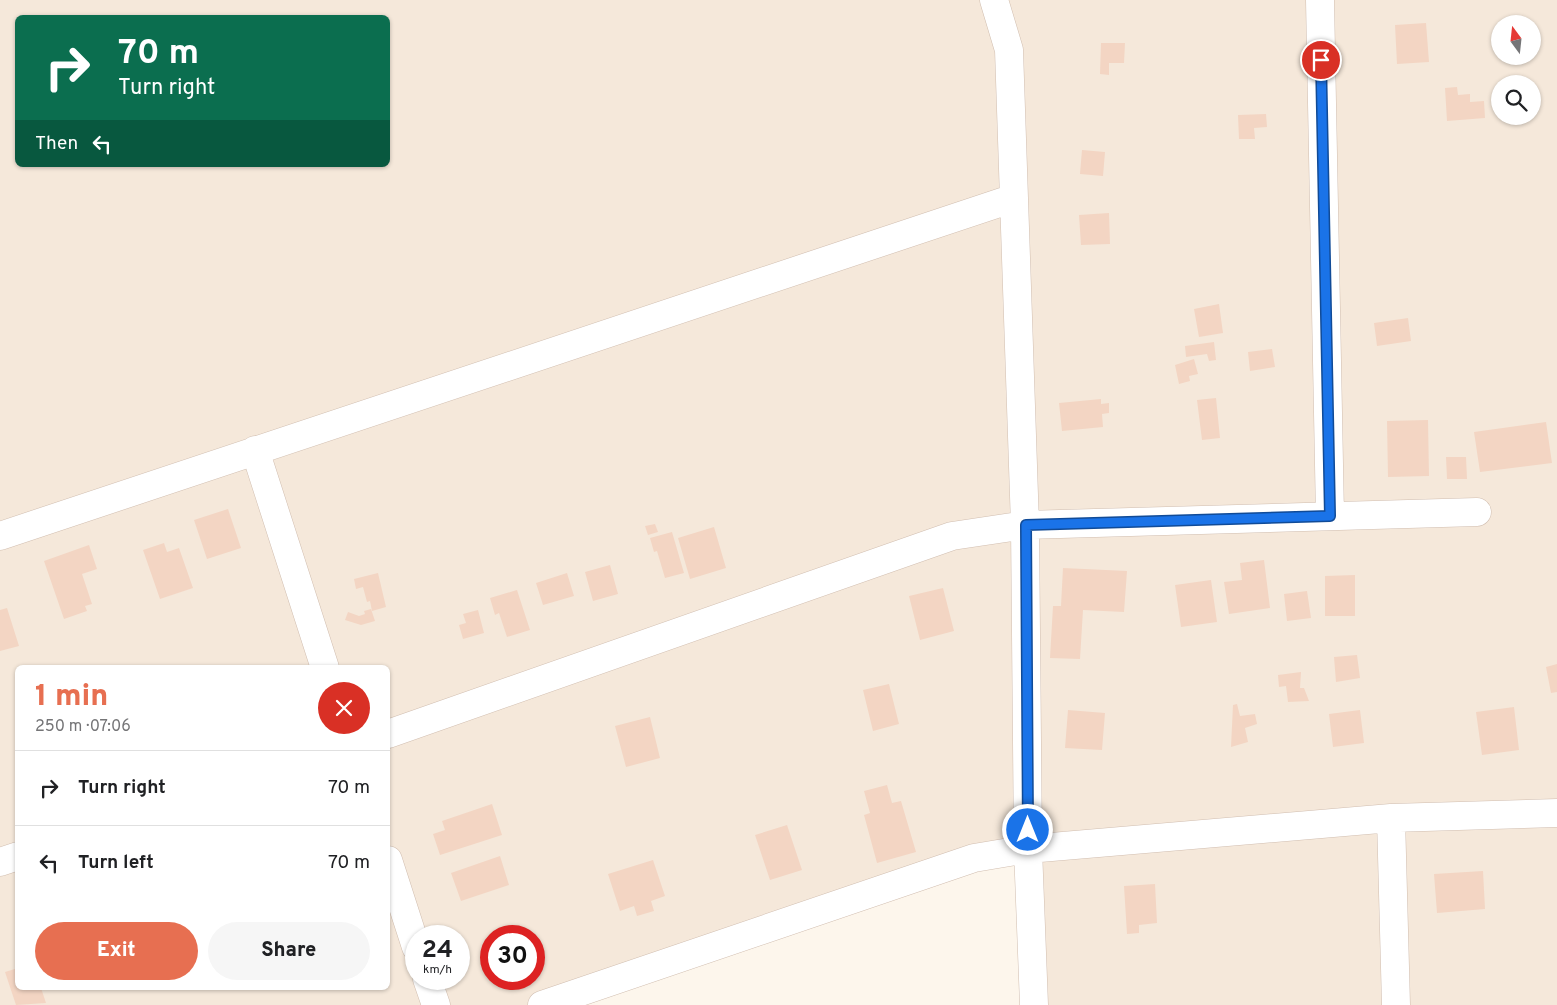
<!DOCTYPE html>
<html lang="en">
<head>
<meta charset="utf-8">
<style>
	body { margin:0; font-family:Overpass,sans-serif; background:#f6f6f6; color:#202124; height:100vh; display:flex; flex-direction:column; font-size:19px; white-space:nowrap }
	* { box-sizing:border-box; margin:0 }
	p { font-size:16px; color:#757577 }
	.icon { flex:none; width:28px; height:28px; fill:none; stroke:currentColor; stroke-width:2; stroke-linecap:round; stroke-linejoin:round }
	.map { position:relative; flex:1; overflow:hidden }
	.side { position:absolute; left:15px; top:665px; width:375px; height:325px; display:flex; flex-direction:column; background:#fff; border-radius:8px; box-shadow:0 1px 4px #0004 }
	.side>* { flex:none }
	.banner { position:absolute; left:15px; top:15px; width:375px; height:152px; border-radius:8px; box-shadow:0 1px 4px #0004; background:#0b6e4f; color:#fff; overflow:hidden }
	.needle { width:32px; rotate:345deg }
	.tools { position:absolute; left:1491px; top:15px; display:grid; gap:10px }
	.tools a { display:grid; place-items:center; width:50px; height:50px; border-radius:50%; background:#fff; box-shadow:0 1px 4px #0004; font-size:25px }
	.speed { position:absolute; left:405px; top:925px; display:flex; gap:10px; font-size:25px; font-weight:700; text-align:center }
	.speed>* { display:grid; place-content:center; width:65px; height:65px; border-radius:50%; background:#fff; box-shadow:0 1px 4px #0004; line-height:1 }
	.speed small { font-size:12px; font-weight:400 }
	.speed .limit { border:8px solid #d22; background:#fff; color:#111 }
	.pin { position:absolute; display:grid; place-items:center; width:42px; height:42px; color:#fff; margin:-21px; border:2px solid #fff; border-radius:50%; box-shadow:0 1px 5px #0007 }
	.me { position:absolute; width:55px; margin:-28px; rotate:0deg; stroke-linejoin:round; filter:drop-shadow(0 0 4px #0008) }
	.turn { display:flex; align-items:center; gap:18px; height:105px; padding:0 20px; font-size:22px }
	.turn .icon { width:65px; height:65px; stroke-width:2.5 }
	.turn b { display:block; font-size:35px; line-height:42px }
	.then { display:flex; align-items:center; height:48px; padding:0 20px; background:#0003; gap:10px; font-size:19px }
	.round { display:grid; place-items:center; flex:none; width:52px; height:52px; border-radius:26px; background:#f6f6f6 }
	.overview { display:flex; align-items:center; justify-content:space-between; height:85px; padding:0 20px }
	h1 { font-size:30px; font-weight:800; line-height:38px; color:#e76f51 }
	.action { display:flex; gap:10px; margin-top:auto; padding:10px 20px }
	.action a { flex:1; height:58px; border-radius:30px; background:#e76f51; color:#fff; font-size:20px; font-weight:800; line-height:58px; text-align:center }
	.action a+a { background:#f6f6f6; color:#202124 }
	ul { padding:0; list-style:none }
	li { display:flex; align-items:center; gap:15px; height:75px; padding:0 20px; border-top:1px solid #e0e0e0 }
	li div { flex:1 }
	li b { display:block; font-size:19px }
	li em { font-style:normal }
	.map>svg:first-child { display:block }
	.residential { fill:#f5e8da; fill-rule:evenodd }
	.building { fill:#f3d5c3 }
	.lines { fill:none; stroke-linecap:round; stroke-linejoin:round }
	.minor-casing { stroke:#d1beb0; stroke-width:29 }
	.minor { stroke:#fff; stroke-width:28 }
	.route-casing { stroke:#114b97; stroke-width:12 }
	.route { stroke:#1a73e8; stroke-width:9 }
</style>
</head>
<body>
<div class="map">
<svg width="1557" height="1005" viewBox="0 0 1557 1005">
	<rect width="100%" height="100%" fill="#fdf6ec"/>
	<path class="residential" d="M 0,0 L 1557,0 L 1557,1005 L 1043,1005 L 1027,841 L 528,1005 L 0,1005 ZM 18,18 L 388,18 L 388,165 L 18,165 ZM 1500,24 L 1532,24 L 1532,56 L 1500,56 ZM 1500,84 L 1532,84 L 1532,116 L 1500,116 ZM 18,668 L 388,668 L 388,988 L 18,988 ZM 416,936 L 459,936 L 459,979 L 416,979 ZM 491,936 L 534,936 L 534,979 L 491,979 Z"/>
	<path class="building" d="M 1426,23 L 1429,62 L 1397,64 L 1395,25 Z
		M 1101,43 L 1125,43 L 1124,63 L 1109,63 L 1109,75 L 1100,74 Z
		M 1457,87 L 1458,95 L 1470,94 L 1470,102 L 1484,101 L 1485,118 L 1447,121 L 1445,88 Z
		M 1266,114 L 1267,127 L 1254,128 L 1255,139 L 1239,139 L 1238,115 Z
		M 1082,150 L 1105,152 L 1103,176 L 1080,174 Z
		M 1109,213 L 1110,244 L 1081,245 L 1079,215 Z
		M 1219,304 L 1223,333 L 1199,337 L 1194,309 Z
		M 1408,318 L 1411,341 L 1377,346 L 1374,323 Z
		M 1214,342 L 1216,360 L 1209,361 L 1207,354 L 1186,357 L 1185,346 Z
		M 1272,349 L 1275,367 L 1250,371 L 1248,352 Z
		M 1194,359 L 1198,374 L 1189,376 L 1190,381 L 1179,384 L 1175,365 Z
		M 1216,398 L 1220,438 L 1202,440 L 1197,400 Z
		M 1101,399 L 1101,404 L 1109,403 L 1109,413 L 1102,414 L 1103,427 L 1062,431 L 1059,403 Z
		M 1428,420 L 1429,476 L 1388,477 L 1387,421 Z
		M 1546,422 L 1552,463 L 1480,472 L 1474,432 Z
		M 1446,457 L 1466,457 L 1467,479 L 1447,479 Z
		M 228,509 L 241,548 L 207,559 L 194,520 Z
		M 655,524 L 658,532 L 648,535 L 645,526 Z
		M 714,527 L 726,568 L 690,579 L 678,538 Z
		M 672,532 L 684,573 L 665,578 L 657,551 L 654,552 L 650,538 Z
		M 164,543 L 167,552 L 179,548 L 193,588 L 160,599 L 143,550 Z
		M 89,545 L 97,569 L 82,574 L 92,604 L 85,606 L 87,611 L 64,619 L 44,561 Z
		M 1264,560 L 1270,608 L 1229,614 L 1224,582 L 1242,580 L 1240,563 Z
		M 610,565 L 618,594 L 593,601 L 585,572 Z
		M 1063,568 L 1127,571 L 1124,612 L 1083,610 L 1080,659 L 1050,658 L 1053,606 L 1061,606 Z
		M 378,573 L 386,607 L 372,611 L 370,601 L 367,602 L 363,587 L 356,589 L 354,579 Z
		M 567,573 L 574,596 L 543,605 L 536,583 Z
		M 1355,575 L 1355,616 L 1325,616 L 1325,576 Z
		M 1211,580 L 1217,622 L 1181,627 L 1175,585 Z
		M 943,588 L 954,631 L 920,640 L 909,596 Z
		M 517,590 L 530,630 L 507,637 L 499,613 L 495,615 L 490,598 Z
		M 1307,591 L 1311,618 L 1287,621 L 1284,594 Z
		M 7,608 L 19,646 L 0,651 L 0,610 Z
		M 371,609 L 375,621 L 361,625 L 345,620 L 348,612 L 359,616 L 365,614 L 364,611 Z
		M 478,610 L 484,633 L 463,639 L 459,625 L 466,623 L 463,614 Z
		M 1357,655 L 1360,678 L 1336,682 L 1334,657 Z
		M 1557,664 L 1557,692 L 1551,693 L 1546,667 Z
		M 1301,672 L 1300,688 L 1304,688 L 1309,701 L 1288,702 L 1286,686 L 1279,687 L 1278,675 Z
		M 889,684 L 899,724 L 873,731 L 863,690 Z
		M 1237,704 L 1240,716 L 1255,714 L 1257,724 L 1245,728 L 1248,742 L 1231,747 L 1233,705 Z
		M 1514,707 L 1519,750 L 1482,755 L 1476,712 Z
		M 1068,710 L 1105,713 L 1102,750 L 1065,748 Z
		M 1360,710 L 1364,743 L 1333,747 L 1329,714 Z
		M 650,717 L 660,758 L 626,767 L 615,726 Z
		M 887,785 L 892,803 L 901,801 L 916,852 L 877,863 L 864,815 L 870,813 L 864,791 Z
		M 492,804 L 502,835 L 440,855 L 433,834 L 445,830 L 442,821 Z
		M 787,825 L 802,870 L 770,880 L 755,835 Z
		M 500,856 L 509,885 L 461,901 L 451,873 Z
		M 653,860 L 665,896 L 651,901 L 654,911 L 637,916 L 634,906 L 620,911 L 608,874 Z
		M 1483,871 L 1485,909 L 1437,913 L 1434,874 Z
		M 1155,884 L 1157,923 L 1139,925 L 1139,933 L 1127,934 L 1124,886 Z
		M 18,968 L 18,988 L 41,988 L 46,1003 L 16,1005 L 5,972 Z"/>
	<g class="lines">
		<g class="minor-casing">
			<path id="minor" d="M 994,0 L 1009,50 L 1025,525 L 1028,849 L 1034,1005
				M 1320,0 L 1330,516
				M 255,450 L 325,668
				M 0,536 L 1014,198
				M 388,734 L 952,536 L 1025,525 L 1477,512
				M 1391,818 L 1396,1005
				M 388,860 L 416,947
				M 0,862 L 18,856
				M 427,979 L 436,1005
				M 542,1005 L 974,858 L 1028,849 L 1391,818 L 1557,813"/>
		</g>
		<use href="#minor" class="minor"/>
	</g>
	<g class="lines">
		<g class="route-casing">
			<path id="route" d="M 1028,830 L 1026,525 L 1330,516 L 1321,60"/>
		</g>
		<use href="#route" class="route"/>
	</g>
</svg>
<div class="tools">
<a><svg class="needle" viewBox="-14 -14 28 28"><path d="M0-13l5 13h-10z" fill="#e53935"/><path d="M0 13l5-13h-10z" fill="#757577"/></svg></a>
<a><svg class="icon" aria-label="search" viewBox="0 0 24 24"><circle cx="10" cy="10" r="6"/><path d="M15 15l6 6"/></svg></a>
</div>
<div class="speed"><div>24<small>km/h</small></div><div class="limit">30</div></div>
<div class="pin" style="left:1321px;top:60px;background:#d93025"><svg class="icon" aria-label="arrive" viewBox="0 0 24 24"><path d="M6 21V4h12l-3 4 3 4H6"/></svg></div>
<svg class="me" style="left:1028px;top:830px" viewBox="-20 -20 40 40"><circle r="17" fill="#1a73e8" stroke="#fff" stroke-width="3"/><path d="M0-11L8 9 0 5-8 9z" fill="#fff"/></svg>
<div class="banner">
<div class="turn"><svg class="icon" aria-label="right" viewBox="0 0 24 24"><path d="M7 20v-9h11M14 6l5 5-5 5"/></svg><div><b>70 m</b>Turn right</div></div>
<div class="then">Then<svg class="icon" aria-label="left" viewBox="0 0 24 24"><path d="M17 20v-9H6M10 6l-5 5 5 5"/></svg></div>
</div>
<section class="side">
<div class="overview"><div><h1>1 min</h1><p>250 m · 07:06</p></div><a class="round" style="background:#d93025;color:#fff"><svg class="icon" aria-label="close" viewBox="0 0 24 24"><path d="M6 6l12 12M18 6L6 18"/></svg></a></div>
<ul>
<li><svg class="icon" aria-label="right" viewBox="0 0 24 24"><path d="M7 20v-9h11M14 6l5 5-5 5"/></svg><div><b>Turn right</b></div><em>70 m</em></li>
<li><svg class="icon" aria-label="left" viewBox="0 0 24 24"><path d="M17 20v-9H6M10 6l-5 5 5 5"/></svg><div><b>Turn left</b></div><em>70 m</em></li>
</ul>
<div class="action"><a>Exit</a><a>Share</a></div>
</section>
</div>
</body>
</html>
